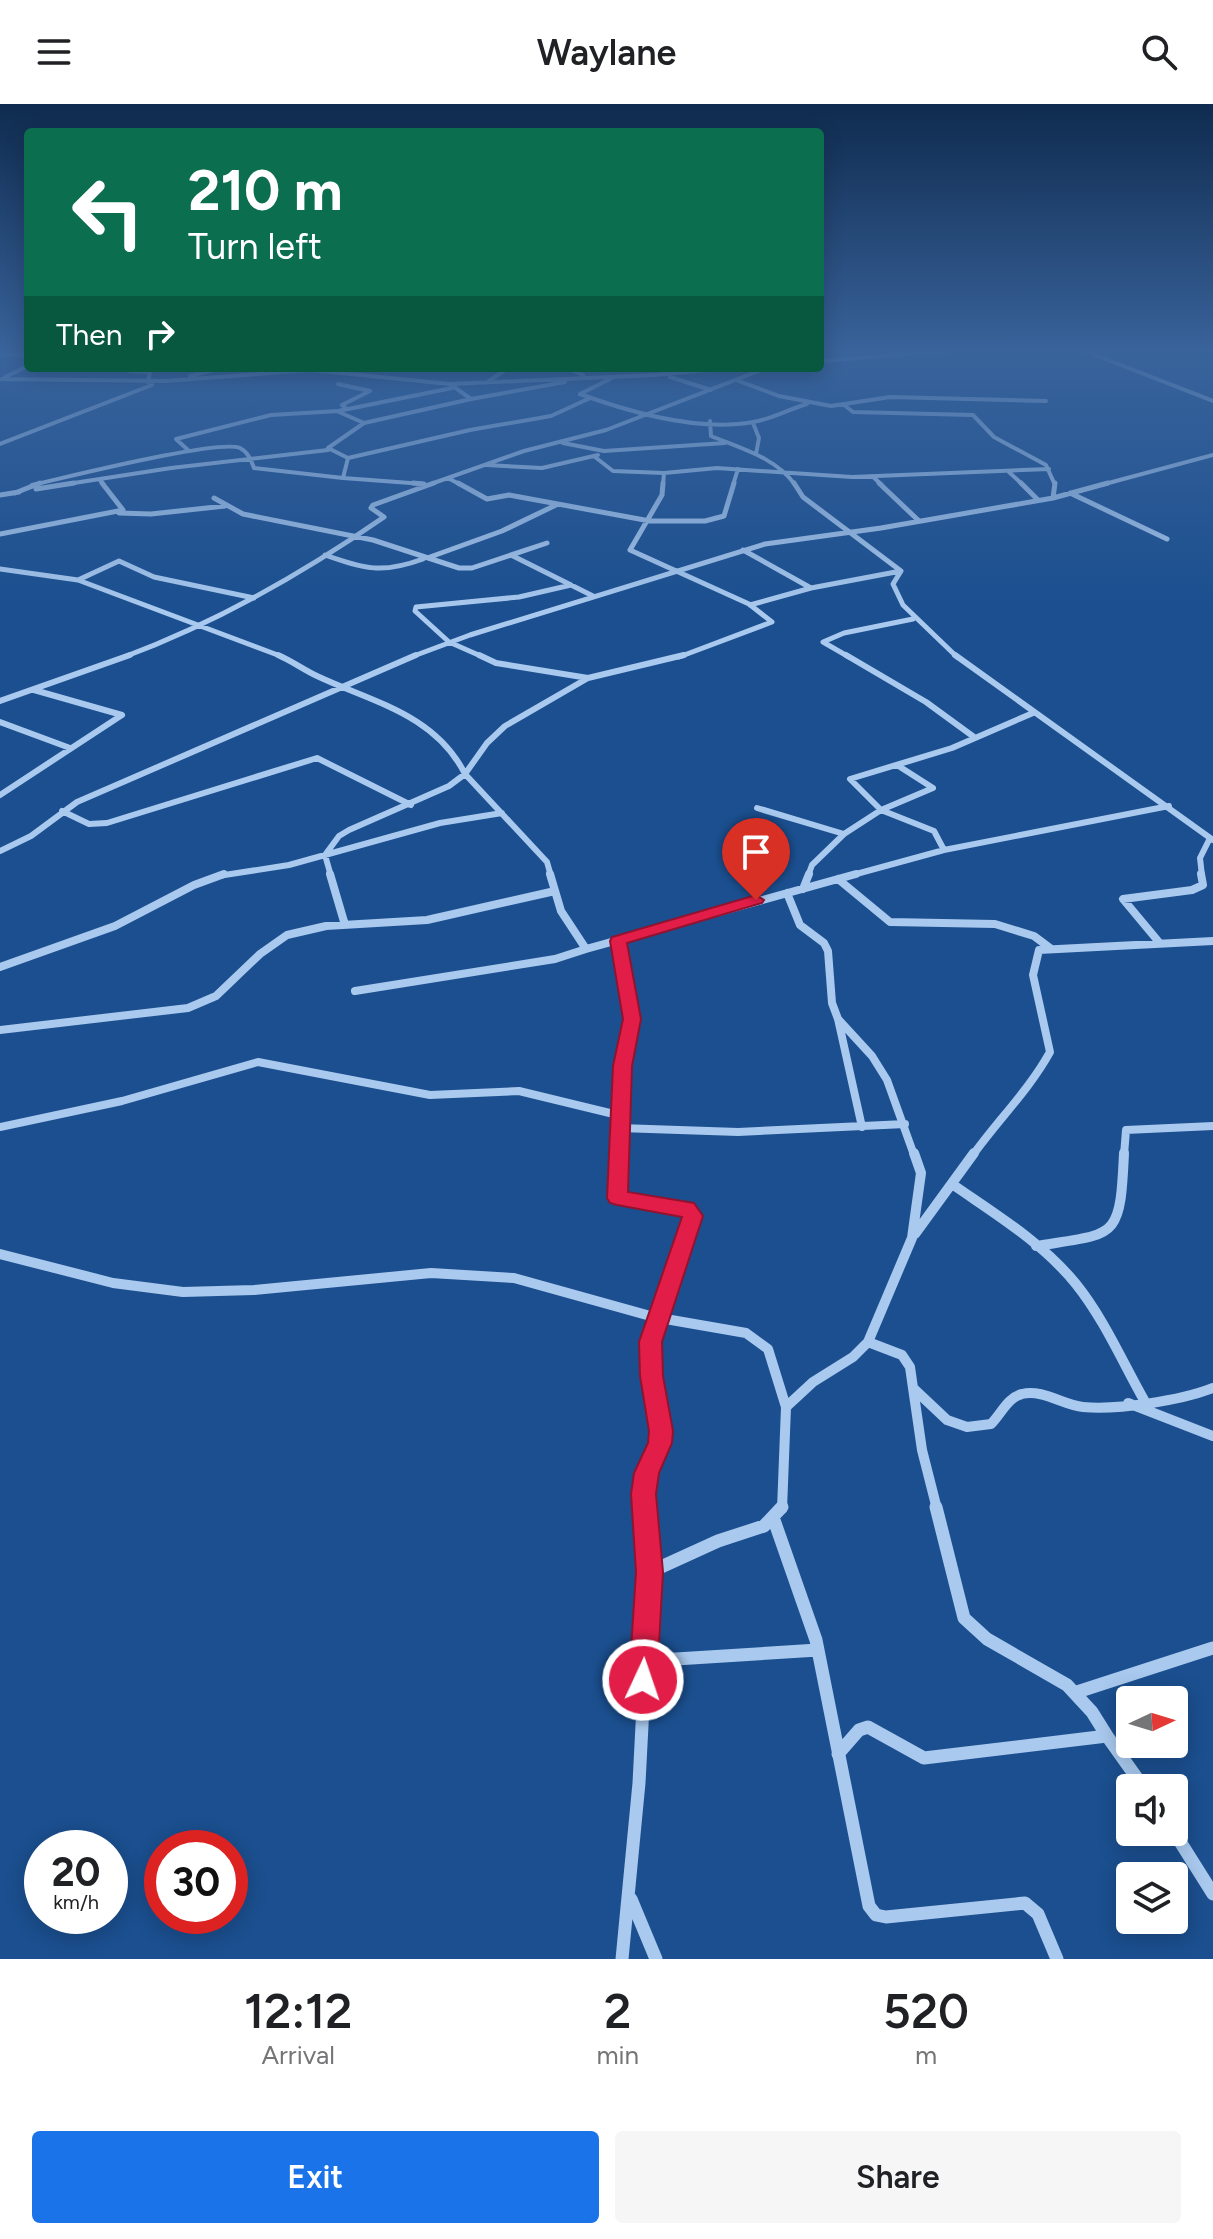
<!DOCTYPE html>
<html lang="en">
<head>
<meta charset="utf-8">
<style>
	body { margin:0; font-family:Figtree,sans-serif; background:#f6f6f6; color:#202124; height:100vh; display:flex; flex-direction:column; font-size:30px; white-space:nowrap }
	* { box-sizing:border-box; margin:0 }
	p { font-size:26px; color:#757577 }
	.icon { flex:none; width:44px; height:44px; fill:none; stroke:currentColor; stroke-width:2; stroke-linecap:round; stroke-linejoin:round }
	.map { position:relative; height:1855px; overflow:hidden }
	.drawer { display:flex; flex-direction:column; background:#fff; flex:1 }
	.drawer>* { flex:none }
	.hud { position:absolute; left:24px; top:24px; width:800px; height:244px; border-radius:8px; box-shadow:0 4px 20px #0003; background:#0b6e4f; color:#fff; overflow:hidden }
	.needle { width:52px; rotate:86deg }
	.fabs { position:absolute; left:1116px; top:1582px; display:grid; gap:16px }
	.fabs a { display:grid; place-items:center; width:72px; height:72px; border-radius:8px; background:#fff; box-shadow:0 4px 20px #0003; font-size:40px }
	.speed { position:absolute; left:24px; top:1726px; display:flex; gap:16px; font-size:40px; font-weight:700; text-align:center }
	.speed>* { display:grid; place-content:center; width:104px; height:104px; border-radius:50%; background:#fff; box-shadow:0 4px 20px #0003; line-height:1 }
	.speed small { font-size:20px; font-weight:400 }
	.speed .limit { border:12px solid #d22; background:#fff; color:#111 }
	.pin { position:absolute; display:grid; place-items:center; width:68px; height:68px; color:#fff; margin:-82px -34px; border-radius:50% 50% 50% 0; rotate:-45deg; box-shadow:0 0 8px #0007 }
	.pin .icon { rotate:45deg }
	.me { position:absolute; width:88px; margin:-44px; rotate:3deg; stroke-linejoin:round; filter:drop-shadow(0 0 6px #0008) }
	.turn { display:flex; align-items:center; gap:28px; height:168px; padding:0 32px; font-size:36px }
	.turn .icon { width:104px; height:104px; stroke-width:2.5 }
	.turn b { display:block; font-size:56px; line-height:68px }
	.then { display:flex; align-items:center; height:76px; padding:0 32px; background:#0003; gap:16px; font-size:30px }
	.eta { display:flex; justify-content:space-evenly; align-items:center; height:136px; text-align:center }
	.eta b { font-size:48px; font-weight:600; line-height:56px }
	.primary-button { display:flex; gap:16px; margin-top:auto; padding:16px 32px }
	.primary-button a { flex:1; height:92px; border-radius:8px; background:#1a73e8; color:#fff; font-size:32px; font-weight:600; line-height:92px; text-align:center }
	.primary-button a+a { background:#f6f6f6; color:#202124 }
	header { display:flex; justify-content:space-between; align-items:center; height:104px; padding:0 32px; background:#fff; font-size:36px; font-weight:600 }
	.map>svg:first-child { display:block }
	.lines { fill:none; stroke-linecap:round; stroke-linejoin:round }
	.minor-far5 { stroke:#a9c9ee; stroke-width:4 }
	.minor-far4 { stroke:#a9c9ee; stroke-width:5 }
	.minor-far3 { stroke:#a9c9ee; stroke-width:6 }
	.minor-far2 { stroke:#a9c9ee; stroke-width:8 }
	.minor-far1 { stroke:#a9c9ee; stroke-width:10 }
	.minor { stroke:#a9c9ee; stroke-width:13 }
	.route { fill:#e11d48; stroke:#92132f; stroke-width:2 }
</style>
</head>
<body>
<header><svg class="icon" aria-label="menu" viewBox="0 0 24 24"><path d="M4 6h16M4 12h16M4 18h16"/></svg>Waylane<svg class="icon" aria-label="search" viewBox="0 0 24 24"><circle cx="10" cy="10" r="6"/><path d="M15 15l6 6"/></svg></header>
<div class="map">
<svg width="1213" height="1855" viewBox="0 0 1213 1855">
	<rect width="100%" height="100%" fill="#1b4f8f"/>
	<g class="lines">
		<path class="minor-far5" d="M 1080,245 L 1213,297
			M 0,251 L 28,251
			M 820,257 L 970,245
			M 133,264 L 130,267 L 150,268 L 148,278
			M 567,264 L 583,271
			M 190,272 L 221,264
			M 5,273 L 28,262
			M 670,273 L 711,286
			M 0,275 L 165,277 L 311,266 L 450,280 L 655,271 L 729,264
			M 736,276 L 779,292 L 831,302 L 890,293 L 1046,297
			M 489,277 L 508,264
			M 338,280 L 370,287 L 342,301 L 347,305
			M 580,290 C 632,309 698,328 753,318 C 772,315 789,305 807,300
			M 580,290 L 614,273
			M 471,295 L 565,278
			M 843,300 L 853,308 L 973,311 L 994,333 L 1046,361 L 1055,381
			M 339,308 L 364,319
			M 710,317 L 711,332 C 740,344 777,354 795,381
			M 753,319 L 759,334 L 756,350
			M 563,339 L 604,347 L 725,339
			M 0,340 L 152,281
			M 189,347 L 176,335 L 271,311 L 338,307 L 452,284
			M 595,353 L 613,367 L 664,369 L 717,364 L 852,373 L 1049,365
			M 348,354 L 470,326 L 551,312 L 590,294
			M 486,361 L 542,364 L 598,351
			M 1009,368 L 1023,381
			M 872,372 L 882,381
			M 448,374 L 461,381
			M 100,376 L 104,381
			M 424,380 L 343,374 L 348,354 L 328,344 L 364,319 L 471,295 L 450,280
			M 32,381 C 64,374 218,335 240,344 C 248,348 251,356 254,364 L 343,374
			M 61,381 L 171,364 L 328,346
			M 428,381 L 524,347 L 606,326 L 766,264
			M 663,381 L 664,369
			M 733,381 L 738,365
			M 1101,381 L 1213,351"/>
		<path class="minor-far4" d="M 413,379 L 424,380
			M 458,379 L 487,395 L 509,391 L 650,417 L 705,417 L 724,412 L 734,379
			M 663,379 L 662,391 L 630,446 L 749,500 L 772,518 L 679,553
			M 794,379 L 803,393 L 901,467 L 893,480 L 903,501 L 957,553
			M 879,379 L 919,417
			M 1021,379 L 1038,396
			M 36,385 L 74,379
			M 15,389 L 40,379
			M 1070,389 L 1167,435
			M 0,391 L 19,388
			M 214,394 L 243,410 L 373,436 L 459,464 L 472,464 L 547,439
			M 1053,394 L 1055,379
			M 119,409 L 151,410 L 225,402
			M 0,430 L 123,406 L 102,379
			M 743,446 L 811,484
			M 325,451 C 365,465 382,470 423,455
			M 513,452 L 593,492
			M 430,453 L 502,427 L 556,401
			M 0,465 L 78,476 L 283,553
			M 78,476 L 119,457 L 154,473 L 254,494
			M 750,501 L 811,484 L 901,467
			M 124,553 C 218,518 302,470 384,413 L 371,404 L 373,401 L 434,379
			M 411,553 L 470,531 L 765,440 L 881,424 L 1053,394 L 1108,379
			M 483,553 L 449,538 L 415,507 L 416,503 L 519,493 L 571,481
			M 849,553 L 823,538 L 844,529 L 913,515"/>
		<path class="minor-far3" d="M 278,551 C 292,557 304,566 317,572 C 372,598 435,610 465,670 L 547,758 L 551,772
			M 479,551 L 496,559 L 588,574
			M 846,551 L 926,598 L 974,633
			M 955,551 L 1213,736
			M 0,597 L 130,551
			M 0,618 L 70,644
			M 0,691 L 122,611 L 34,586
			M 757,704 L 844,730 L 812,761 L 808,772
			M 62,707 L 89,720 L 107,719 L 317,654 L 411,701
			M 844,730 L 881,706 L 933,684 L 897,661
			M 944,746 L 934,727 L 881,706 L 850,675 L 952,644 L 1033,609
			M 0,747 L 31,732 L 77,698 L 416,551
			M 218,772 L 289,761 L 440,719 L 502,709
			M 331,772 L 325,751 L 339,732 L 349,726 L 449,682 L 465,670 L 487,639 L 505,622 L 588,574 L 684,551
			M 849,772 L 944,746 L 1169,702
			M 1202,772 L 1200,754 L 1210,734"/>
		<path class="minor-far2" d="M 330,770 L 345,821
			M 550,770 L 561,807 L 586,845 L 856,770
			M 838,775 L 890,818 L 995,820 L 1034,832 L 1050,844
			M 803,785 L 809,770
			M 787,789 L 800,821 L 824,839 L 828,847 L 832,899 L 838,915 L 872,952 L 887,976 L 914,1051
			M 618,837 L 632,915 L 622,962 L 619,1051
			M 1158,837 L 1123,795 L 1192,786 L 1203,781 L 1201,770
			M 0,863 L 115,822 L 194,781 L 224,770
			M 355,887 L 555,855 L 586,845
			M 838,915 L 862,1023
			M 0,926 L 188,904 L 216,892 L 260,850 L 287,831 L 326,822 L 427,816 L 555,787
			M 0,1023 L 122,997 L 258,958 L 430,991 L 519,987 L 622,1012
			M 620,1024 L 738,1028 L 905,1020
			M 973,1051 C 998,1016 1029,986 1050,948 L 1033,871 L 1039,846 L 1213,837
			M 1124,1051 L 1126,1026 L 1213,1022"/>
		<path class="minor-far1" d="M 619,1049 L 617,1094 L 687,1104 L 692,1112 L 651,1238 L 652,1272 L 661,1327 L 660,1339 L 646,1369 L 644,1405
			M 952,1080 C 995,1110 1042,1138 1076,1180 C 1104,1215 1122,1257 1144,1296
			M 915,1130 L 974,1049
			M 1036,1142 C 1117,1129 1120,1137 1124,1049
			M 0,1150 L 113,1179 L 183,1188 L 254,1186 L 431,1169 L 514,1174 L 654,1213 L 746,1229 L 768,1245 L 786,1303
			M 868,1238 L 902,1251 L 910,1263 L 913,1284 L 947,1316 L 967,1323 L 991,1320 C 1001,1310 1008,1293 1022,1290 C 1043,1285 1063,1301 1083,1303 C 1118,1306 1180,1297 1213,1284
			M 913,1284 L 922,1346 L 937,1405
			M 1128,1299 L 1213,1332
			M 782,1405 L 786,1303 L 813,1278 L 853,1253 L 868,1238 L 912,1134 L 921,1069 L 914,1049"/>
		<path class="minor" d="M 936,1403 L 964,1514 L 987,1535 L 1067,1581 L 1092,1608 L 1107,1632
			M 774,1416 L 816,1536 L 869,1802 L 876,1811 L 886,1813 L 1025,1799 L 1038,1810 L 1057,1855
			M 650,1468 L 718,1437 L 764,1422 L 782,1403
			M 644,1557 L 818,1546
			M 1077,1588 L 1213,1544
			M 838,1650 L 859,1626 L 868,1623 L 924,1654 L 1107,1632 L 1144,1684
			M 1174,1728 L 1213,1790
			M 631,1795 L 656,1855
			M 622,1855 L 639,1679 L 650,1468 L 644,1403"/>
	</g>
	<linearGradient id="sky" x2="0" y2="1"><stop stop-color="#0f2b4f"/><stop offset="0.49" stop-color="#39639b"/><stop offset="1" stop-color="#39639b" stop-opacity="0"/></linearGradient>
	<rect width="1213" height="505" fill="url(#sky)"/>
	<path class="route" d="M 756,791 L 764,796 L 762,799 L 627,839 L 641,915 L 632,962 L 628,1088 L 694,1099 L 703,1112 L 662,1238 L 663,1272 L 673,1327 L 672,1339 L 659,1369 L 656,1390 L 663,1468 L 657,1576 L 653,1586 L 643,1589 L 633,1586 L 629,1576 L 636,1468 L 631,1390 L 634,1369 L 648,1339 L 649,1327 L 640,1272 L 639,1238 L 682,1113 L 617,1101 L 610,1099 L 607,1094 L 613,962 L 623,915 L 610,837 L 612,833 Z"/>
</svg>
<div class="fabs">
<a><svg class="needle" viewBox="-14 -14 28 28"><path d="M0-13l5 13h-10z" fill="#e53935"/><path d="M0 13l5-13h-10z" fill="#757577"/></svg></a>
<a><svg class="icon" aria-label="sound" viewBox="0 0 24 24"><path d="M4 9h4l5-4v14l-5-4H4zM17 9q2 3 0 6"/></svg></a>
<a><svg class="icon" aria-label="layers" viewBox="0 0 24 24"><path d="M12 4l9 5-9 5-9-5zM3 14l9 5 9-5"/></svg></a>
</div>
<div class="speed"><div>20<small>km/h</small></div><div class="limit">30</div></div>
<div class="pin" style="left:756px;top:796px;background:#d93025"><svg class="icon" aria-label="arrive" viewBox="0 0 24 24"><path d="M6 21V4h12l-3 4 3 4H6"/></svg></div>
<svg class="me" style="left:643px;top:1576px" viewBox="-20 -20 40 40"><circle r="17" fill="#e11d48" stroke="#fff" stroke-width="3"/><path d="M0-11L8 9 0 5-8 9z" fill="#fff"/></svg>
<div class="hud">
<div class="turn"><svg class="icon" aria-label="left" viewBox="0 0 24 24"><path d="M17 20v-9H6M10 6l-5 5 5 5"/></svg><div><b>210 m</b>Turn left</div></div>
<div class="then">Then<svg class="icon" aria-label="right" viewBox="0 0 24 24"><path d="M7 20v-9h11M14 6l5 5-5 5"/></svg></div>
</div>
</div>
<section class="drawer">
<div class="eta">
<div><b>12:12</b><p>Arrival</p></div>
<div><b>2</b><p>min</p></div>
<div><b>520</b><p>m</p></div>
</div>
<div class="primary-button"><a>Exit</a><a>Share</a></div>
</section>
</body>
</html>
